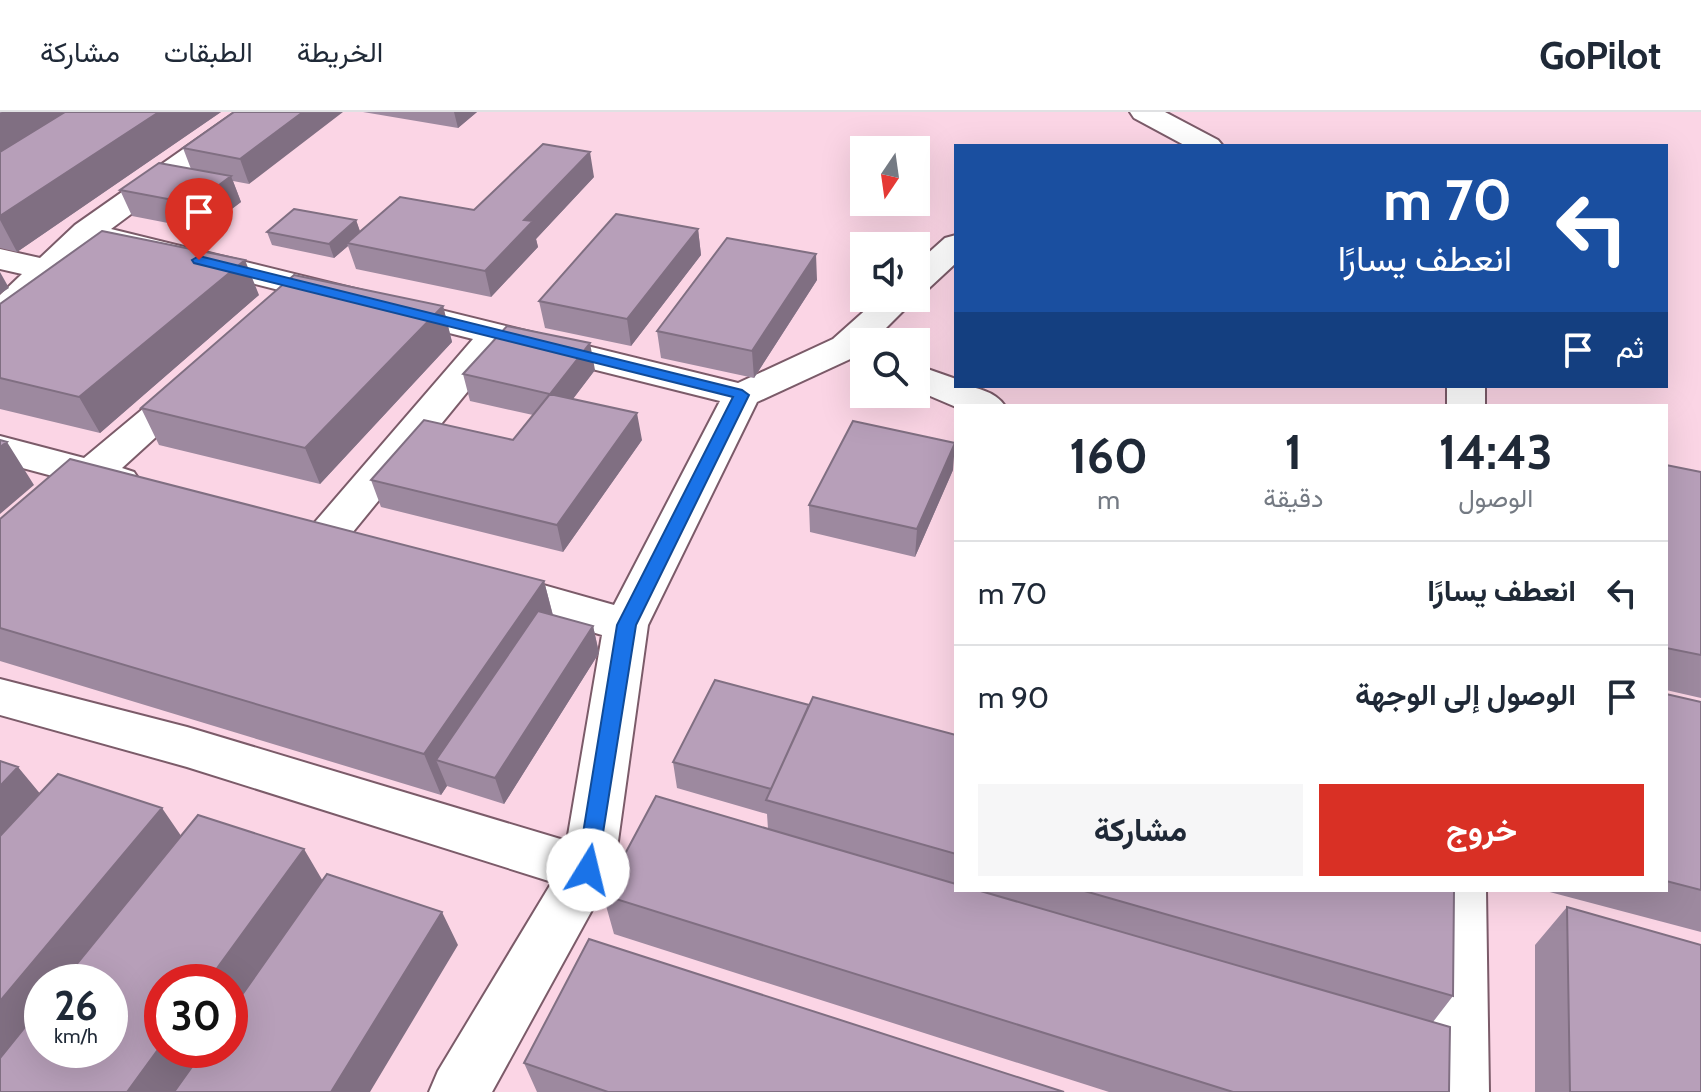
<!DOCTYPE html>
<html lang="ar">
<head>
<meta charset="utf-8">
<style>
	body { margin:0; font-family:Cabin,Vazirmatn,sans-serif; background:#f6f6f7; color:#1f2937; direction:rtl; height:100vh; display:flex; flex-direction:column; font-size:30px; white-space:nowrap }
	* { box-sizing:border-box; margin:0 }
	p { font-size:26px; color:#747a83 }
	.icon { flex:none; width:44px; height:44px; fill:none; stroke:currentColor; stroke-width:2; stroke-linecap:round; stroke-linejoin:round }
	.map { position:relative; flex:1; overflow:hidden; direction:ltr }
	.panel { position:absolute; left:954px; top:292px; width:714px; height:488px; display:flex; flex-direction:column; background:#fff; border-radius:0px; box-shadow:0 8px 32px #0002; direction:rtl }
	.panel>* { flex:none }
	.guide { position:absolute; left:954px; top:32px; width:714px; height:244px; border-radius:0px; box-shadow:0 8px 32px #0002; direction:rtl; background:#1a4fa0; color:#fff; overflow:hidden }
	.needle { width:52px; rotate:193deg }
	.buttons { position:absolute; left:850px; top:24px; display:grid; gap:16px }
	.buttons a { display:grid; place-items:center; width:80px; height:80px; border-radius:0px; background:#fff; box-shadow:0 8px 32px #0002; font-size:40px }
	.speed { position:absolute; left:24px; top:852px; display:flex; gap:16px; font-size:40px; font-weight:700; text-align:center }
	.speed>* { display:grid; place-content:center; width:104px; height:104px; border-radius:50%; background:#fff; box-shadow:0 8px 32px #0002; line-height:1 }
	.speed small { font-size:20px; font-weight:400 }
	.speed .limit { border:12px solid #d22; background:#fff; color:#111 }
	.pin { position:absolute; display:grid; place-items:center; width:68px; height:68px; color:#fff; margin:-82px -34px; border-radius:50% 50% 50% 0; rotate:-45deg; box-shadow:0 0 8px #0007 }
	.pin .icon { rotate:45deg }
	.me { position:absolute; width:88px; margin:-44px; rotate:9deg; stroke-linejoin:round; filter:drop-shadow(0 0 6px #0008) }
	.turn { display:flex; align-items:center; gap:28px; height:168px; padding:0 24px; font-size:36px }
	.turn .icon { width:104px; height:104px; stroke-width:2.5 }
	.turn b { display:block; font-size:56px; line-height:68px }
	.then { display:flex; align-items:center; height:76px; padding:0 24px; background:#0003; gap:16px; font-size:30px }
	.eta { display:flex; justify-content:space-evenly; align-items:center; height:136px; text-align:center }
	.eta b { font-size:48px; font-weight:700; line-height:56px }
	.action { display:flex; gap:16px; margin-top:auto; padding:16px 24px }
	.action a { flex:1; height:92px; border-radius:0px; background:#d93025; color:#fff; font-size:32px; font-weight:700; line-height:92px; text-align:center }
	.action a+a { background:#f6f6f7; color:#1f2937 }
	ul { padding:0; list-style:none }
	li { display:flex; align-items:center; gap:24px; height:104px; padding:0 24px; border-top:2px solid #e0e1e3 }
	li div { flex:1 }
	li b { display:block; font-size:30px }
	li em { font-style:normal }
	header { display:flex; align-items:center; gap:48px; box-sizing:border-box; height:112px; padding:0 40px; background:#fff; border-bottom:2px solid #e0e1e3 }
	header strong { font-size:38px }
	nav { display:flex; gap:44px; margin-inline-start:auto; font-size:28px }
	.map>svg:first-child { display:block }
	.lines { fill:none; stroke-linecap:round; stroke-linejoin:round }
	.minor-casing { stroke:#7b5b69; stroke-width:4 }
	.minor { fill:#fff; fill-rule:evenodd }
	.wall { fill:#9d899f }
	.shaded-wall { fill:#806f82 }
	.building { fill:#b79fb9; stroke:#806f82; stroke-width:2 }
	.route { fill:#1a73e8; stroke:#114b97; stroke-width:2 }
</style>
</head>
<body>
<header>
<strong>GoPilot</strong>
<nav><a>الخريطة</a><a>الطبقات</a><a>مشاركة</a></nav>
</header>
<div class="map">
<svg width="1701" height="980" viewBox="0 0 1701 980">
	<rect width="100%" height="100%" fill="#fbd5e5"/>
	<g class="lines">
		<g class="minor-casing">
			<path id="minor" d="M 236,0 L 268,0 L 111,117 L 738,271 L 833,227 L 879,186 L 916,186 L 872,230 L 864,230 L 864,238 L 859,243 L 757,290 L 648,513 L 614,758 L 492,980 L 429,980 L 438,959 L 552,770 L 187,655 L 0,603 L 0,567 L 187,615 L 567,729 L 602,523 L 479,486 L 472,475 L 479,464 L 494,459 L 614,493 L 720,289 L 504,235 L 339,437 L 324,442 L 309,437 L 303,427 L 309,417 L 473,227 L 93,131 L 12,209 L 0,212 L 0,183 L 22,162 L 0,157 L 0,137 L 40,146 L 75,113 Z
				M 1130,0 L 1165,0 L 1218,28 L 1223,34 L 1186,34 L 1134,6 Z
				M 956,123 L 956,151 L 928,177 L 916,180 L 916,152 L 945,126 Z
				M 916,253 L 956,267 L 956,274 C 974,274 995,279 1005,294 L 956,295 L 916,278 Z
				M 193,263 L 206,266 L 212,274 L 122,356 L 134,360 L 140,369 L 134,378 L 120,382 L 98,376 L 15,450 L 0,454 L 0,416 L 60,366 L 0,350 L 0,324 L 84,346 L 180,266 Z
				M 1447,274 L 1485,274 L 1485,294 L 1447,294 Z
				M 1432,778 L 1486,778 L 1489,980 L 1429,980 Z"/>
		</g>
		<use href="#minor" class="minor"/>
	</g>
	<path class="wall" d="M 0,0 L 221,0 L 17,140 L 0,136 Z
		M 234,0 L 249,72 L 233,69 L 241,90 L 204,118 L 132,104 L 120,78 L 191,57 L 183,36 Z
		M 363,0 L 477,0 L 458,16 Z
		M 594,65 L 536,127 L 538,135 L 491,185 L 356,157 L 348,134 L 334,146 L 272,133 L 267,120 L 356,108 L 360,120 L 474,98 Z
		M 698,117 L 701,143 L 631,234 L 545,216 L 539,189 Z
		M 817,168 L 754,266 L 661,246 L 657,219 Z
		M 259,183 L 100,321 L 0,297 L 0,192 Z
		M 443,194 L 452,230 L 320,372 L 159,333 L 141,296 Z
		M 595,258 L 573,287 L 642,328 L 563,440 L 381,395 L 371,368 L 513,328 L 533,303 L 470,289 L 463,262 Z
		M 1666,353 L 1701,360 L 1701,586 L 1666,578 Z
		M 953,358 L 915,445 L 810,420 L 809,393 Z
		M 0,407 L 544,469 L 553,503 L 593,514 L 599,541 L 504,692 L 447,674 L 441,683 L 0,549 Z
		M 1666,582 L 1701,590 L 1701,820 L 1542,778 L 1666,778 Z
		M 809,593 L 956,623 L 956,778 L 1454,778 L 1453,884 L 1433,910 L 1449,980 L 1109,980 L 614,822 L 603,783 L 768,717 L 767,702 L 677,676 L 673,650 Z
		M 1567,795 L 1701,980 L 1535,980 L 1535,833 Z
		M 524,951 L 1064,980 L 537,980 Z"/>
	<path class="shaded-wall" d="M 2,0 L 85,0 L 0,53 L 0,1 Z
		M 159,0 L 221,0 L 17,140 L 0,108 L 0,104 Z
		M 303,0 L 343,0 L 249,72 L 240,47 Z
		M 454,0 L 477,0 L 458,16 Z
		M 590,40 L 594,65 L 536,127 L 538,135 L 491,185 L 485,159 L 524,108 Z
		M 231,64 L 241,90 L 204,118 L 194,92 Z
		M 356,108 L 361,122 L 347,131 L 348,134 L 334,146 L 329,132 Z
		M 698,117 L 701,143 L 631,234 L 627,207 Z
		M 816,142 L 817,168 L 754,266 L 752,239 Z
		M 245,148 L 259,183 L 100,321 L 79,285 Z
		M 0,160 L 9,176 L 0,182 Z
		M 443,194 L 452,230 L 320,372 L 305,336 Z
		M 590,231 L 595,258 L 556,309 L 550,282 Z
		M 637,301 L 642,328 L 563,440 L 557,413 Z
		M 7,330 L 34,373 L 0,402 L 0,335 Z
		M 955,331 L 953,358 L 915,445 L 917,417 Z
		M 544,469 L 555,512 L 436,648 L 447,674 L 441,683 L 424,642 Z
		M 593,514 L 599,541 L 504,692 L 495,666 Z
		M 18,655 L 52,696 L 0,753 L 0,674 Z
		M 162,696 L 186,731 L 74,870 L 42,870 L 42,910 L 0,962 L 0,889 Z
		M 304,737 L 324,771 L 230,905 L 230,870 L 207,870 Z
		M 442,800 L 458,833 L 370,980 L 331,980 Z
		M 162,932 L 162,938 L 207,938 L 177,980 L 127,980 Z"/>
	<path class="building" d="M 65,0 L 159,0 L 0,104 L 0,40 Z
		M 234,0 L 303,0 L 240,47 L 183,36 Z
		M 543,32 L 590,40 L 524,108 L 533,109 L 485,159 L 347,131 L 400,85 L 474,98 Z
		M 159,51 L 231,64 L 194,92 L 120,78 Z
		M 294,97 L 356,108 L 329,132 L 267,120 Z
		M 616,102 L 698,117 L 627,207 L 539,189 Z
		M 102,119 L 245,148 L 79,285 L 0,266 L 0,192 Z
		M 727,126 L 816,142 L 752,239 L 657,219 Z
		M 294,163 L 443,194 L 305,336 L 141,296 Z
		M 507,214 L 590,231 L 550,282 L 637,301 L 557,413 L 371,368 L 424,308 L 513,328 L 550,282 L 463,262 Z
		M 853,309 L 955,331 L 917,417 L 809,393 Z
		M 0,328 L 7,330 L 0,335 Z
		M 70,347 L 544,469 L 424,642 L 0,516 L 0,407 Z
		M 1666,353 L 1701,360 L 1701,543 L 1666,536 Z
		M 538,499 L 593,514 L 495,666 L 436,648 Z
		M 715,568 L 809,593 L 771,677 L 673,650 Z
		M 1666,582 L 1701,590 L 1701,778 L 1666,769 Z
		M 813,585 L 956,623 L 956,742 L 766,688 Z
		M 0,649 L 18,655 L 0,674 Z
		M 58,662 L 162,696 L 0,889 L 0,724 Z
		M 656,684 L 956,772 L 956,778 L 977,778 L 1450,915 L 1449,980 L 1233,980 L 603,783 Z
		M 198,703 L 304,737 L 207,870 L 162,870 L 162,932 L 127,980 L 0,980 L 0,946 L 42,894 L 42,938 L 110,938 L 110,870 L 62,870 Z
		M 327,762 L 442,800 L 331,980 L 174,980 L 204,938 L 230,938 L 230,900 Z
		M 1081,778 L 1454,778 L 1453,884 Z
		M 1567,795 L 1701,833 L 1701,980 L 1570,980 Z
		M 589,827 L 1064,980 L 608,980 L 524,951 Z"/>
	<path class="route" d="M 199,144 L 742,278 L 749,283 L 636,513 L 596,765 L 588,768 L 580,765 L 577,758 L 617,513 L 733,285 L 194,151 L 192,148 Z"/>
</svg>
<div class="buttons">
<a><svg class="needle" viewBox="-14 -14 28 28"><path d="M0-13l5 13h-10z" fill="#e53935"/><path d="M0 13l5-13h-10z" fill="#747a83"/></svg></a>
<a><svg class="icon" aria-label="sound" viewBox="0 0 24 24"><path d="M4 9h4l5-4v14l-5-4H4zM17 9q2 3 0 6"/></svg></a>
<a><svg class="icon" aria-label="search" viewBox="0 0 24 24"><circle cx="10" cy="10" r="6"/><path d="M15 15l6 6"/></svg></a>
</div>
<div class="speed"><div>26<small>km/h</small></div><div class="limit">30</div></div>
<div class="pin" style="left:199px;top:148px;background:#d93025"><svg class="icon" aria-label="arrive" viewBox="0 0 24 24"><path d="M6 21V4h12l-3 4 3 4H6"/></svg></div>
<svg class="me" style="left:588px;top:758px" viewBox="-20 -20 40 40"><circle r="19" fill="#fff"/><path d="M0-13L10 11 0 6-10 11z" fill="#1a73e8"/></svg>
<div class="guide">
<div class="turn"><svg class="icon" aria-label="left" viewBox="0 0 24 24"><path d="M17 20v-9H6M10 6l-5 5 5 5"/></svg><div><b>70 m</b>انعطف يسارًا</div></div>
<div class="then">ثم<svg class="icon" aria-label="arrive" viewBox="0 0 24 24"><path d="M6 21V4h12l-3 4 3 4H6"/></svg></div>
</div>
<section class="panel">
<div class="eta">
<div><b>14:43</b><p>الوصول</p></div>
<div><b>1</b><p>دقيقة</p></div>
<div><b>160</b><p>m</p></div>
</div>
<ul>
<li><svg class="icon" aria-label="left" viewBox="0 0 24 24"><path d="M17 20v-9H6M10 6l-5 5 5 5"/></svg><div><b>انعطف يسارًا</b></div><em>70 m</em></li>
<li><svg class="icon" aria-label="arrive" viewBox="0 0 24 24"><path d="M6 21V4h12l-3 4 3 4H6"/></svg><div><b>الوصول إلى الوجهة</b></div><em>90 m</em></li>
</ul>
<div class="action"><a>خروج</a><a>مشاركة</a></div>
</section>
</div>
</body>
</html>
